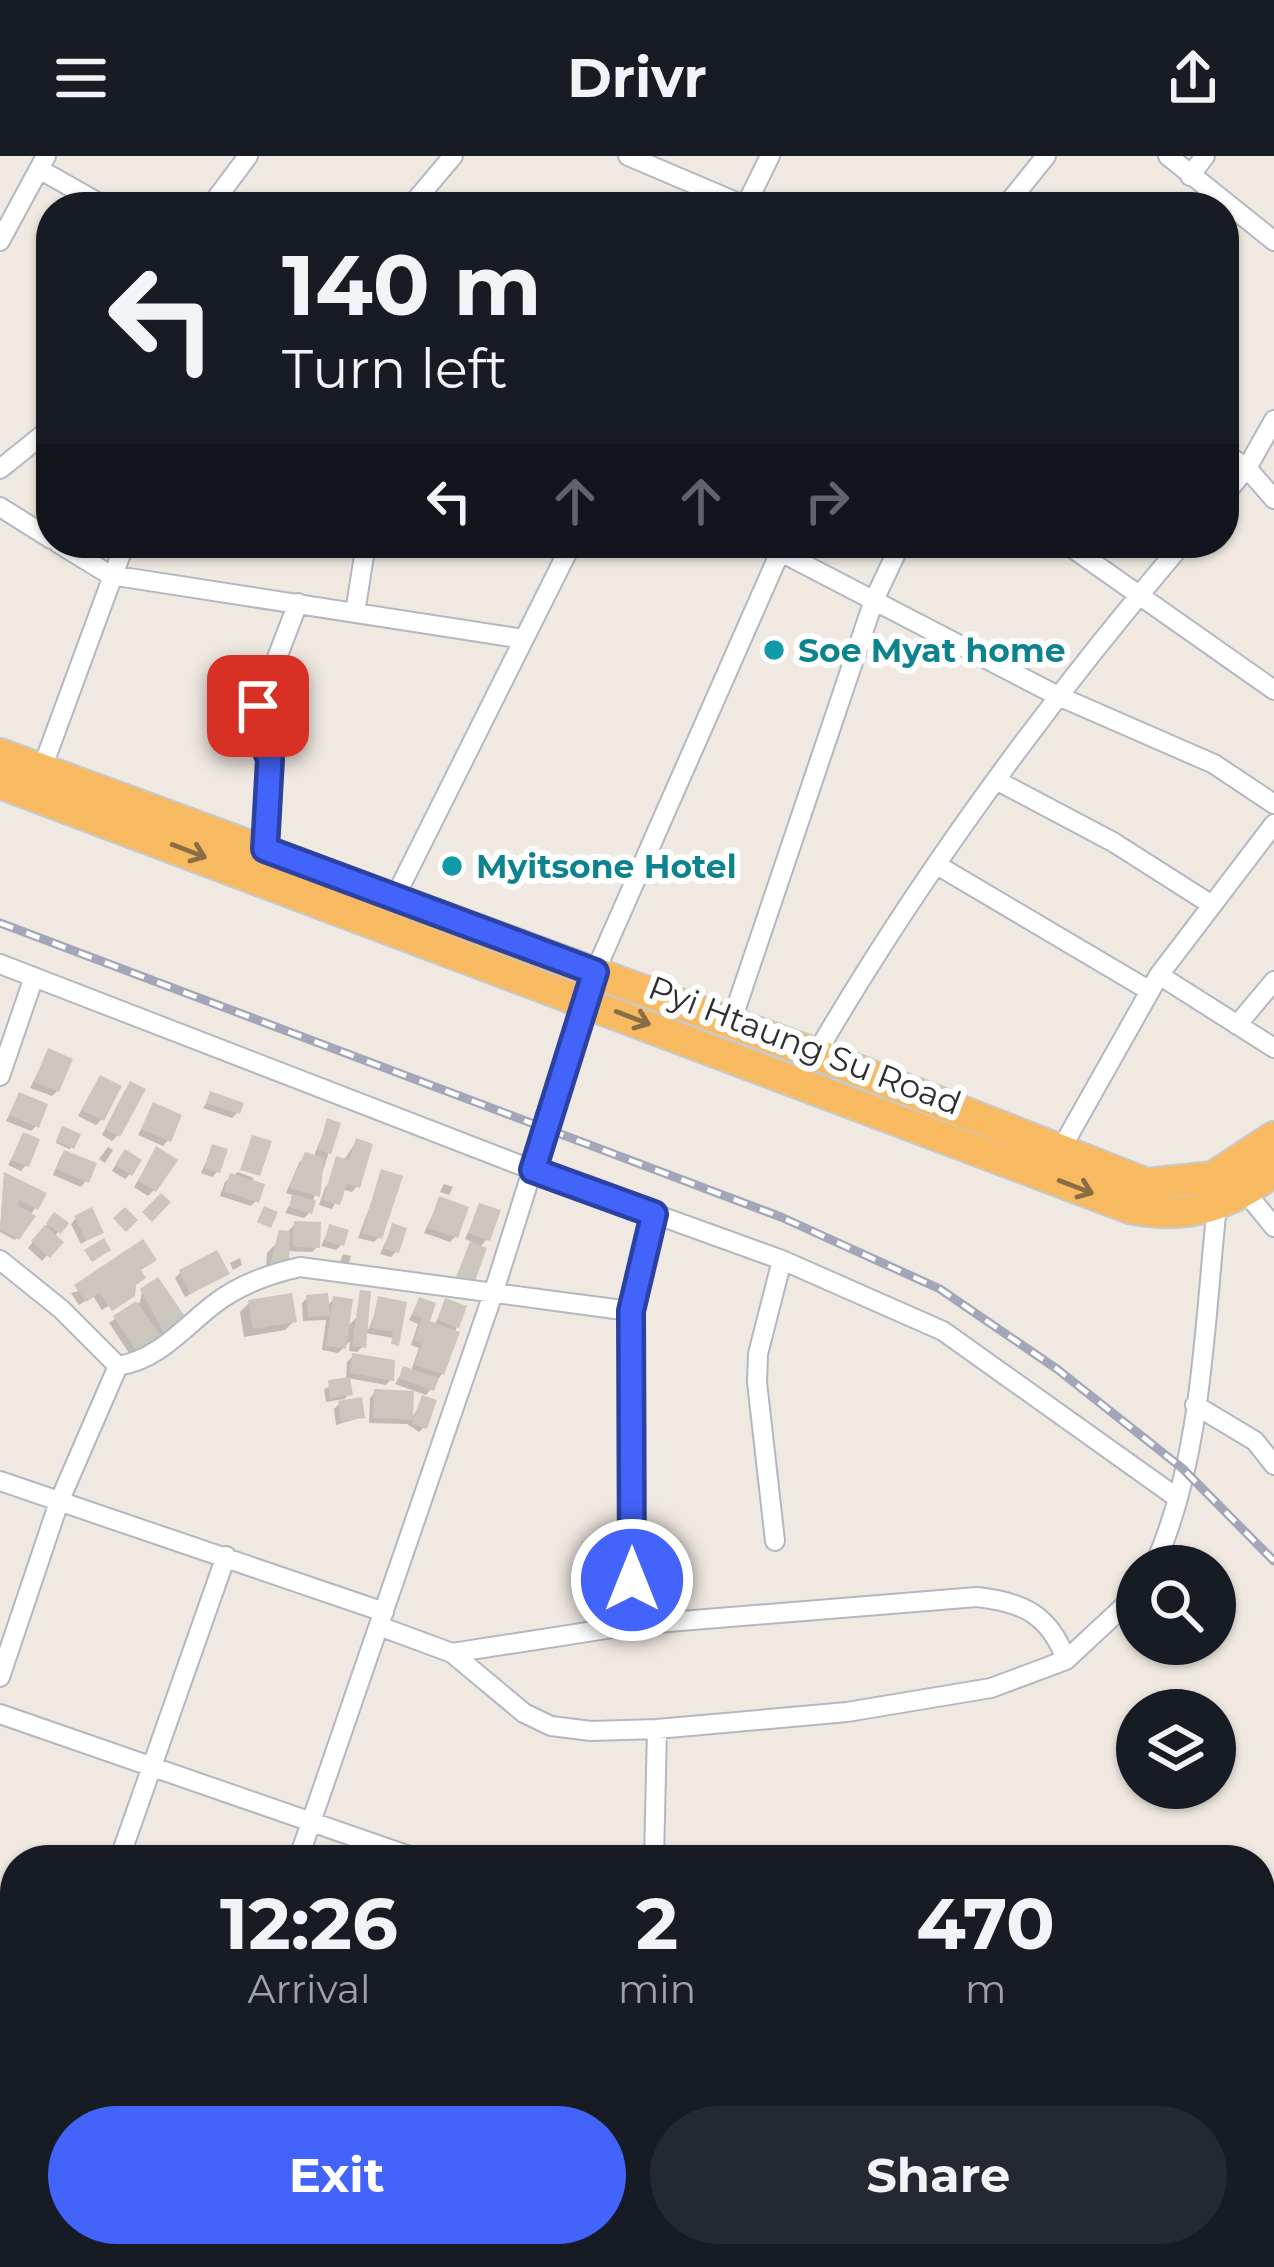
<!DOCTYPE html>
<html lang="en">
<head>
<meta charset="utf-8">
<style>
	body { margin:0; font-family:Montserrat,sans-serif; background:#242831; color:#f1f3f6; height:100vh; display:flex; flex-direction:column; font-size:45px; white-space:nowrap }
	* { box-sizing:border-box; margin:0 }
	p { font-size:39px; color:#9ea1a6 }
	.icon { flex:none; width:66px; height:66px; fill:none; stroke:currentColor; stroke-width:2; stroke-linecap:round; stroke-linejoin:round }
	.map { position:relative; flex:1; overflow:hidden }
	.sheet { position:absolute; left:0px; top:1689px; width:1275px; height:423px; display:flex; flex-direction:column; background:#171b24; border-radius:48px 48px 0 0; box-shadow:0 3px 9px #0004 }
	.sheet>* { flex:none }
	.top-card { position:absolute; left:36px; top:36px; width:1203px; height:366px; border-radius:48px; box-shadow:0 3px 9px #0004; background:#171b24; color:#f1f3f6; overflow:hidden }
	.fabs { position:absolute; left:1116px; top:1389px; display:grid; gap:24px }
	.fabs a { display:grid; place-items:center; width:120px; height:120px; border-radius:50%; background:#171b24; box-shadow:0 3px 9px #0004; font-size:60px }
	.pin { position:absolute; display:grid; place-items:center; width:102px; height:102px; color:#fff; margin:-51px; border-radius:24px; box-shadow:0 6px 18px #0006 }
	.me { position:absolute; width:132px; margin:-66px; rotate:0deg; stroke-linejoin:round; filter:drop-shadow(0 0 9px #0008) }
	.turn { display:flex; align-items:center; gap:42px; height:252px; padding:0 48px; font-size:54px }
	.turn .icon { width:156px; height:156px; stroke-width:2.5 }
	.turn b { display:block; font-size:84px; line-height:102px }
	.lanes { display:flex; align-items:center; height:114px; padding:0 48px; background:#0003; justify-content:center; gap:60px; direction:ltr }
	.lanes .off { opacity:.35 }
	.eta { display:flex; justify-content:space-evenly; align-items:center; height:204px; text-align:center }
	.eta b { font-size:72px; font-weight:700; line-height:84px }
	.primary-button { display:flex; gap:24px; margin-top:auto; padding:24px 48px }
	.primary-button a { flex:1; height:138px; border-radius:72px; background:#4264fb; color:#fff; font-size:48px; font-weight:700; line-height:138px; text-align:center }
	.primary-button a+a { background:#242831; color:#f1f3f6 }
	header { display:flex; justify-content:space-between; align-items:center; height:156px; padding:0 48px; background:#171b24; font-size:54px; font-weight:700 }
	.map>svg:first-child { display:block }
	.shadow { fill:#0003 }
	.building { fill:#cbc7bf }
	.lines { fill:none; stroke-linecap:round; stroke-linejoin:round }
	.service-casing { stroke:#b4b7c1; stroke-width:14 }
	.minor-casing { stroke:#b4b7c1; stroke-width:22 }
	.trunk-casing { stroke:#c9c9c9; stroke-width:34 }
	.service { stroke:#fff; stroke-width:9 }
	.minor { stroke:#fff; stroke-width:18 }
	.trunk { stroke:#f8ba60; stroke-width:30 }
	.rail-casing { stroke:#a3a6b8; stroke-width:9 }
	.rail { stroke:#fff; stroke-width:4.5; stroke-dasharray:14; stroke-linecap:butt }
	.oneway { stroke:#896d44 }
	.route-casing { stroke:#2b41a3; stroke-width:30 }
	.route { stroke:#4264fb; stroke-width:21 }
	.culture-dot { fill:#0f9aa8; stroke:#fff; stroke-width:4.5 }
	.labels { text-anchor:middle; stroke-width:12; stroke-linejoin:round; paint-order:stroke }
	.culture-label { font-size:33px; font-weight:bold; fill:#0d838f; stroke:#fff; text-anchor:start }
	.street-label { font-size:33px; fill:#2e2e2e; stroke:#fff }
</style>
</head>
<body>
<header><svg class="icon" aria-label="menu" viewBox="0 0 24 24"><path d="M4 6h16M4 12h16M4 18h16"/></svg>Drivr<svg class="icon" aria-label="share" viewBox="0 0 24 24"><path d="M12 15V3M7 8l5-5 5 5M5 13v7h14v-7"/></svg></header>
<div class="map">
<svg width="1274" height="2111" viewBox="0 0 1274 2111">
	<rect width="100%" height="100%" fill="#efe9e1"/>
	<path class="shadow" d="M 48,896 L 57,935 L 52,940 L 30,932 Z
		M 100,923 L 102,963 L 96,969 L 78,960 Z
		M 125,934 L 118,979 L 112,985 L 102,979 Z
		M 20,939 L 36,970 L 31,975 L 6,965 Z
		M 211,939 L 238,956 L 232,962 L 203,952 Z
		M 154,950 L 168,984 L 163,990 L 138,979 Z
		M 328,966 L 329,996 L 309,1057 L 304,1062 L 285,1057 L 295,1040 L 286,1037 L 300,1005 L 313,1002 Z
		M 61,975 L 72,991 L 65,997 L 86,1025 L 81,1031 L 53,1019 L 60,1002 L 69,993 L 56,987 Z
		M 24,979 L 26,1009 L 21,1015 L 8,1009 Z
		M 356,986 L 357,1030 L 352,1036 L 342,1033 L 332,1053 L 319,1049 L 325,1032 Z
		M 108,991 L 113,994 L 105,1007 L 99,1003 Z
		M 213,991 L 218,1015 L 212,1021 L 201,1017 Z
		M 156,994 L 154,1034 L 148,1040 L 134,1031 Z
		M 120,1002 L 130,1018 L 125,1023 L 112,1015 Z
		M 238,1016 L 254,1022 L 250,1027 L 256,1045 L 251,1050 L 220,1040 L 225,1026 Z
		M 382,1017 L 379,1081 L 374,1086 L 358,1082 Z
		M 4,1019 L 35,1052 L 15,1084 L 0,1076 Z
		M 444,1028 L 453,1031 L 449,1039 L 440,1036 Z
		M 440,1043 L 455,1081 L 450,1086 L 424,1077 Z
		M 480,1050 L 487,1083 L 479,1092 L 471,1127 L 453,1127 L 473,1086 L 465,1083 Z
		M 54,1060 L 65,1068 L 54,1081 L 59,1086 L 42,1105 L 28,1092 Z
		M 76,1062 L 101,1076 L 81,1088 L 71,1068 Z
		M 295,1068 L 317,1091 L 312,1096 L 286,1095 L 286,1107 L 266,1112 L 267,1097 Z
		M 393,1070 L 396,1096 L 391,1101 L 380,1098 Z
		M 330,1071 L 341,1089 L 336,1094 L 321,1090 Z
		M 343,1098 L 351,1100 L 348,1111 L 338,1111 Z
		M 240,1102 L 242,1109 L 233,1114 L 230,1107 Z
		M 180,1117 L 226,1118 L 185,1141 L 175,1122 Z
		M 128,1122 L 129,1136 L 102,1154 L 93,1140 L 79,1149 L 71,1137 Z
		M 142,1136 L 177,1167 L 131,1200 L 109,1167 L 140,1146 Z
		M 361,1137 L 364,1172 L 369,1173 L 379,1144 L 404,1149 L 393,1182 L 365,1177 L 363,1190 L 353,1200 L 391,1223 L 386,1229 L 347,1222 L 349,1238 L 340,1248 L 362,1261 L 336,1269 L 334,1253 L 344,1243 L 326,1246 L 324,1233 L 346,1225 L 347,1206 L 357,1196 L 349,1195 L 350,1185 L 338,1197 L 322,1194 L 326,1164 L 303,1165 L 302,1147 L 307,1142 L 326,1151 L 334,1143 L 346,1172 L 356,1162 Z
		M 419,1145 L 426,1167 L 434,1170 L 446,1146 L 457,1170 L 442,1218 L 426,1239 L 395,1228 L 404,1213 L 411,1215 L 419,1192 L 411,1189 L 418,1168 L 409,1164 Z
		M 249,1147 L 294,1165 L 285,1174 L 244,1181 L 240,1156 Z
		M 375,1236 L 411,1238 L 411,1264 L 423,1242 L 424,1271 L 419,1276 L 407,1268 L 369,1267 L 370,1242 Z"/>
	<path class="building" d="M 48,892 L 73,903 L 59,936 L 34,926 Z
		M 100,919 L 122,930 L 104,965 L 81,954 Z
		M 130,925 L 146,933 L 120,981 L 105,973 Z
		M 210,935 L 244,947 L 240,958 L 206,947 Z
		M 19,936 L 48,948 L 39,972 L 9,959 Z
		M 153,946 L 182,959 L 171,986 L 141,973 Z
		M 327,962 L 341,967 L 331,998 L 318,994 Z
		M 62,970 L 81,978 L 74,993 L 56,985 Z
		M 23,976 L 40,983 L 29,1011 L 11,1004 Z
		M 252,979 L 272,985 L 260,1020 L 240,1014 Z
		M 356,982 L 373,988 L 360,1032 L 347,1028 L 340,1049 L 323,1044 L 336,1000 L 349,1004 Z
		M 212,988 L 228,993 L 220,1017 L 204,1012 Z
		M 156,990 L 178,1004 L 156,1036 L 138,1025 Z
		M 125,993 L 142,1004 L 132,1020 L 115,1009 Z
		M 64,994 L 97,1007 L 89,1027 L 56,1013 Z
		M 305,996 L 324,1002 L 320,1041 L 289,1032 Z
		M 381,1013 L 403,1020 L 382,1083 L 362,1077 Z
		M 4,1016 L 47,1037 L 38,1054 L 20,1044 L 17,1049 L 36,1060 L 19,1084 L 0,1073 Z
		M 230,1017 L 265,1028 L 259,1047 L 224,1035 Z
		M 161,1037 L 171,1046 L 152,1066 L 142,1056 Z
		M 292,1038 L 316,1045 L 312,1058 L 289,1051 Z
		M 439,1040 L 469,1051 L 458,1082 L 428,1072 Z
		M 479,1047 L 501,1054 L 490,1085 L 468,1077 Z
		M 264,1050 L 278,1056 L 271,1072 L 257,1066 Z
		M 92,1051 L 104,1077 L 86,1085 L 74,1060 Z
		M 125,1051 L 138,1064 L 126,1076 L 113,1062 Z
		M 54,1056 L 69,1067 L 61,1078 L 46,1067 Z
		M 294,1065 L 321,1066 L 320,1092 L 293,1091 Z
		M 392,1067 L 407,1072 L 399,1097 L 384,1093 Z
		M 329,1068 L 349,1074 L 344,1090 L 325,1085 Z
		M 45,1069 L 64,1086 L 50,1102 L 31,1085 Z
		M 279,1074 L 290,1075 L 289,1109 L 270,1108 Z
		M 104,1082 L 111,1094 L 92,1106 L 84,1094 Z
		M 143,1083 L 157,1104 L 141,1114 L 146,1122 L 136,1129 L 135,1140 L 112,1155 L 99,1137 L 86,1146 L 74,1129 Z
		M 470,1085 L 487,1092 L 474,1128 L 456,1122 Z
		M 217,1094 L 230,1118 L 190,1138 L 179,1114 Z
		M 158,1121 L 186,1162 L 164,1177 L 140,1133 Z
		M 360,1134 L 371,1135 L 366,1192 L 352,1190 Z
		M 292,1137 L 297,1166 L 253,1173 L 248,1144 Z
		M 328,1137 L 330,1160 L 308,1161 L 306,1139 Z
		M 333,1140 L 353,1143 L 346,1193 L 326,1190 Z
		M 378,1140 L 407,1146 L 399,1190 L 391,1188 L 393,1176 L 371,1172 Z
		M 419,1141 L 436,1147 L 430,1165 L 460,1176 L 444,1219 L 415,1209 L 422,1187 L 414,1184 L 422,1162 L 412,1159 Z
		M 445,1142 L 467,1150 L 459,1172 L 437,1164 Z
		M 136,1145 L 162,1181 L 138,1197 L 113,1160 Z
		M 352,1197 L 395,1204 L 394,1225 L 350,1217 Z
		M 403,1210 L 439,1222 L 434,1235 L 399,1222 Z
		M 350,1221 L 353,1239 L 330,1242 L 328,1224 Z
		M 374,1233 L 414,1235 L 413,1264 L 373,1262 Z
		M 422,1239 L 437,1244 L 427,1273 L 412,1268 Z
		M 362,1241 L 365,1262 L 341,1265 L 338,1245 Z"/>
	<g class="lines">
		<g class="service-casing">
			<path id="service" d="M 1260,1985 L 1274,2001
				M 1260,2070 L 1270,2071 L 1274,2061"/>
		</g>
		<g class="minor-casing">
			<path id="minor" d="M 628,0 L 748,51
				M 1168,0 L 1274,85
				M 39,13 L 106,51
				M 1190,20 L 1205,0
				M 210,51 L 248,0
				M 410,51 L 453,0
				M 745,51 L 770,0
				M 1005,51 L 1046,0
				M 0,85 L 46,0
				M 1224,297 L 1247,312 L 1274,343
				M 0,313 L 51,272
				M 1224,339 L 1247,312 L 1274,264
				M 0,351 L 51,383
				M 58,387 L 110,419 L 524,483
				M 763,387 L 1056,539 L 1214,608 L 1274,648
				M 1065,387 L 1274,534
				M 355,457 L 366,387
				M 40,618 L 125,387
				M 996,624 L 1113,686 L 1212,749
				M 265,701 L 270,603 L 259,577 L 258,551 L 298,447
				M 937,709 L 1150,835
				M 392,747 L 572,387
				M 0,808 L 533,1014 L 782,1104 L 943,1175 L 1176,1341
				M 1159,819 L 1274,892
				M 731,867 L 874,444 L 901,387
				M 1237,869 L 1274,825
				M 816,898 C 922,716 1047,547 1183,387
				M 0,920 L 34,821
				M 1061,993 L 1159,819 L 1274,668
				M 1239,1028 L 1274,1071
				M 0,1104 L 61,1153 L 118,1210
				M 1195,1249 L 1255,1285 L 1274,1309
				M 0,1325 L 384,1456
				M 775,1385 L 757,1226 L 758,1198 L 782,1104
				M 1154,1410 C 1203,1301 1204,1168 1217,1050
				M 632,1469 L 630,1155 L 654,1058
				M 379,1470 L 452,1497 L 524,1557 L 551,1570 L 591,1575 L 657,1573 L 847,1556 L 991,1532 L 1066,1504 L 1137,1438
				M 452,1497 L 632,1469 L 977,1441 C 1023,1446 1050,1459 1066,1504
				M 0,1521 L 59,1346 L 118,1210 C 159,1203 181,1174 213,1149 C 238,1129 269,1118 300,1111 L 630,1155
				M 0,1558 L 421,1704
				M 119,1704 L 226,1400
				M 298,1704 L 494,1135 L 595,816 L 784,387
				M 654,1704 L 657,1573
				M 0,1805 L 15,1810
				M 0,2049 L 15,2004
				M 196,2097 L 238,2111
				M 164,2111 L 168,2097
				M 348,2111 L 352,2097
				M 525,2111 L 530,2097
				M 612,2111 L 616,2097"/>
		</g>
		<g class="trunk-casing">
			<path id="trunk" d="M 0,598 L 816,898 L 1147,1028 L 1213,1021 L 1274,981
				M 0,627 L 1130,1052 C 1188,1064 1228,1050 1274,1015"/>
		</g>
		<use href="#service" class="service"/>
		<use href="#minor" class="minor"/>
		<use href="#trunk" class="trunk"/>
		<g class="rail-casing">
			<path id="rail" d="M 0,767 L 781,1061 L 940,1133 L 1057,1213 L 1182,1312 L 1274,1405"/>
		</g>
		<use href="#rail" class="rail"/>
	</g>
	<defs><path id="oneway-shaft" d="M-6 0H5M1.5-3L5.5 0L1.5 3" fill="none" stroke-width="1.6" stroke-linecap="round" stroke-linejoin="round" transform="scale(3)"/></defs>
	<g class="oneway">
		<use href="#oneway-shaft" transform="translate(189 695) rotate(21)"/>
		<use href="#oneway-shaft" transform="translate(633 862) rotate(21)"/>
		<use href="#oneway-shaft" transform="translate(1076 1031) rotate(21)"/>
	</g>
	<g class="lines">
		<g class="route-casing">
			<path id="route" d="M 258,550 L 259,577 L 270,603 L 265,693 L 595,816 L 533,1014 L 654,1058 L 631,1155 L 632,1424"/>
		</g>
		<use href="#route" class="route"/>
	</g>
	<g class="culture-dot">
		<circle cx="774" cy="494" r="12"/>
		<circle cx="452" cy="710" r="12"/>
	</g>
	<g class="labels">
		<g class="culture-label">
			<text x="798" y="506">Soe Myat home</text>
			<text x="476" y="722">Myitsone Hotel</text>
		</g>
		<g class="street-label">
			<text transform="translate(805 889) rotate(21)" y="12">Pyi Htaung Su Road</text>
		</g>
	</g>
</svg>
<div class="fabs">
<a><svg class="icon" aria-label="search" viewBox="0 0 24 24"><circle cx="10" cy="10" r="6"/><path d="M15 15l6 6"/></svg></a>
<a><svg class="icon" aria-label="layers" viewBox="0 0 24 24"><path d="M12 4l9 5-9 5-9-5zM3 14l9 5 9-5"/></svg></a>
</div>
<div class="pin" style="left:258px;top:550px;background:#d93025"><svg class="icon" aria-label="arrive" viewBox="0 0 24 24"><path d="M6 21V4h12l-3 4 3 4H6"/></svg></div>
<svg class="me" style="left:632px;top:1424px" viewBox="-20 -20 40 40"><circle r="17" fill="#4264fb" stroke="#fff" stroke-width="3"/><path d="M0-11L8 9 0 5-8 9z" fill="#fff"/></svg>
<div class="top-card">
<div class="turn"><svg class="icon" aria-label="left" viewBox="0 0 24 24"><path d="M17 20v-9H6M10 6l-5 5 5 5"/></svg><div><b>140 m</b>Turn left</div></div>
<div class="lanes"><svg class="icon" aria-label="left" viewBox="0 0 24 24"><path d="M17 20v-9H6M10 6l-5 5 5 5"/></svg><svg class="icon off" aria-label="ahead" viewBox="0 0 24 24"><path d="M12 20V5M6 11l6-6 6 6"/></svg><svg class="icon off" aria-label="ahead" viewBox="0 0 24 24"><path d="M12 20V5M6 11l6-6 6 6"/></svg><svg class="icon off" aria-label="right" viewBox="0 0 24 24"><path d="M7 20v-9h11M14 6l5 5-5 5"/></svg></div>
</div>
<section class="sheet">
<div class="eta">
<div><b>12:26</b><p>Arrival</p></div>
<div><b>2</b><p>min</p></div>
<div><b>470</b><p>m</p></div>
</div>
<div class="primary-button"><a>Exit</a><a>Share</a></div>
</section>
</div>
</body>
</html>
